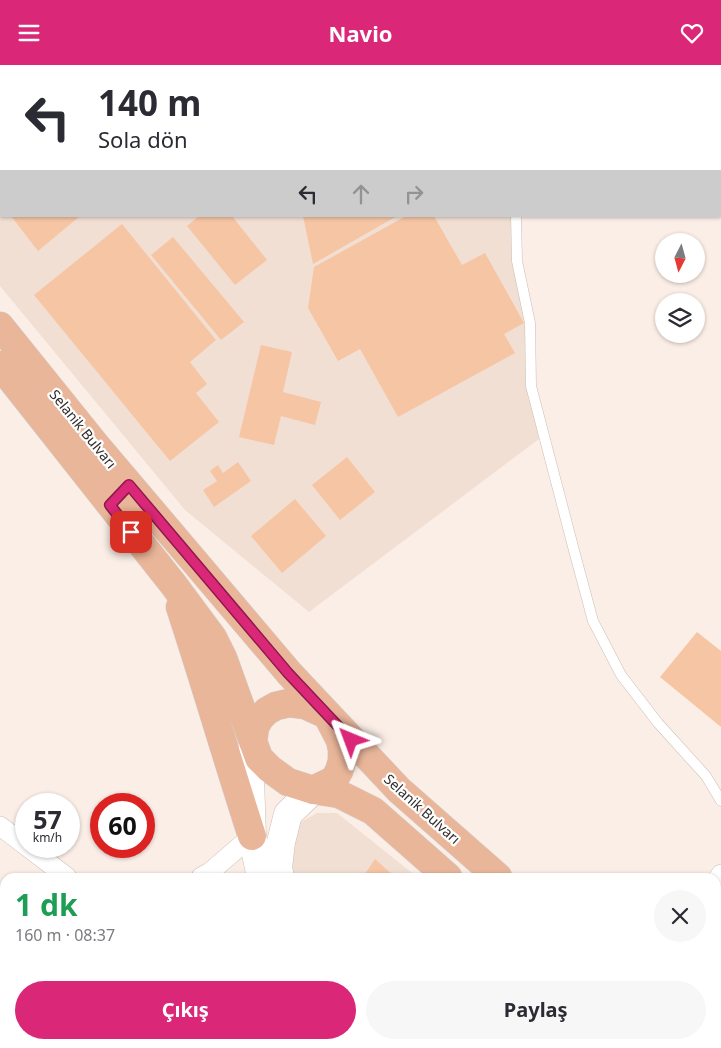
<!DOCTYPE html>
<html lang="tr">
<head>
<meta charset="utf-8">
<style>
	body { margin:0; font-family:"Noto Sans",sans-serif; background:#f7f7f7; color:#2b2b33; height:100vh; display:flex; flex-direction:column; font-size:19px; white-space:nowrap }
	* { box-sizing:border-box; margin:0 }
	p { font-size:16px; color:#7c7c81 }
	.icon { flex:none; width:28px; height:28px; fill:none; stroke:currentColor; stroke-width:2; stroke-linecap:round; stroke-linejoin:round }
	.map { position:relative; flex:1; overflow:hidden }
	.sheet { position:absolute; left:0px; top:808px; width:721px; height:176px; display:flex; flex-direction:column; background:#fff; border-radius:15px 15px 0 0; box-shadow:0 1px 4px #0004 }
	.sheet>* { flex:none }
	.guide { position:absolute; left:0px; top:0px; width:721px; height:152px; box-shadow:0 1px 4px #0004; background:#fff; color:#2b2b33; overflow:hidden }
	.needle { width:32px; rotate:186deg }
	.buttons { position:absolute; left:655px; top:168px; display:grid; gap:10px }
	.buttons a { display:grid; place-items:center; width:50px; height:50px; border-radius:50%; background:#fff; box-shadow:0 1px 4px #0004; font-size:25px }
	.speed { position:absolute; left:15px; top:728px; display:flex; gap:10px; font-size:25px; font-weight:700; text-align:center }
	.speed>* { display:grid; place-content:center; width:65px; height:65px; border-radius:50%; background:#fff; box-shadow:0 1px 4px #0004; line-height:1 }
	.speed small { font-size:12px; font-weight:400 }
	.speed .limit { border:8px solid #d22; background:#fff; color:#111 }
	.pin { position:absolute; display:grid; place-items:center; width:42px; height:42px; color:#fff; margin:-21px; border-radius:10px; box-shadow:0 2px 8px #0006 }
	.me { position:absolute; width:55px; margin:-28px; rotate:316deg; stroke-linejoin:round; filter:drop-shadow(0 0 4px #0008) }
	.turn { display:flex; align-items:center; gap:18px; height:105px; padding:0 15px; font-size:22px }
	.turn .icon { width:65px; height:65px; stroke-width:2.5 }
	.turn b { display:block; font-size:35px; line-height:42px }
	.lanes { display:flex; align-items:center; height:48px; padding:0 15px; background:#0003; justify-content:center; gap:25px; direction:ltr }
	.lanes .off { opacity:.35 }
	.round { display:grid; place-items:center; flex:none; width:52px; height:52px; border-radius:26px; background:#f7f7f7 }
	.headline { display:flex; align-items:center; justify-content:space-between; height:85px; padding:0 15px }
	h1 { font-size:30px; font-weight:700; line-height:38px; color:#1e9e55 }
	.button { display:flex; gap:10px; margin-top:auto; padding:10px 15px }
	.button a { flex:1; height:58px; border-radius:30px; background:#db2777; color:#fff; font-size:20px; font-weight:700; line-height:58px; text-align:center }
	.button a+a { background:#f7f7f7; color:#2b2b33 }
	header { display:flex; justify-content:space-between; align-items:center; height:65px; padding:0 15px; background:#db2777; color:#fff; font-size:22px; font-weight:700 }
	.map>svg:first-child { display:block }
	.built { fill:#f2dfd3 }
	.building { fill:#f6c5a4 }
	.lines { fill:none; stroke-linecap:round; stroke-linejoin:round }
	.lane-casing { stroke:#cbbfb7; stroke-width:11 }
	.street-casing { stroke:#cbbfb7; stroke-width:20 }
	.secondary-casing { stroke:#cbbfb7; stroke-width:29 }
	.primary-casing { stroke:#d2d1d0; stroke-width:29 }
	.lane { stroke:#fff; stroke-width:10 }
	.street { stroke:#fff; stroke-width:19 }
	.secondary { stroke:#fff; stroke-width:28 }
	.primary { stroke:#e9b69a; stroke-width:28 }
	.route-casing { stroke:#8e194d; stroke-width:12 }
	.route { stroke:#db2777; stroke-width:9 }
	.labels { text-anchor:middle; stroke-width:4.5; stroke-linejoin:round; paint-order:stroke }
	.street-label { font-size:14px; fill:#312c29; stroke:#fefefe }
</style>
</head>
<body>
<header><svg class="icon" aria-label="menu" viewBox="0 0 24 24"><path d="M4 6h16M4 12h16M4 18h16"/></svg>Navio<svg class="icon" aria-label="heart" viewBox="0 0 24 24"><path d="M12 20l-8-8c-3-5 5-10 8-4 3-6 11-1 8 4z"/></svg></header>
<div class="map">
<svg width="721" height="983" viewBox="0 0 721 983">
	<rect width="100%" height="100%" fill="#fbeee6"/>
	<path class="built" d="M 0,0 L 493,0 L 493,1 L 1,1 L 1,151 L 511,151 L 539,374 L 309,547 L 185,445 L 0,221 Z
		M 317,748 L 337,748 L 417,812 L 292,812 L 286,782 L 301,757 Z
		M 331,979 L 622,979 L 628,983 L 332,983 Z"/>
	<path class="building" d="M 11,151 L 80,151 L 38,186 Z
		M 199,151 L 232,151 L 267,195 L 235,220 L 187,161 Z
		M 303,151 L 397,151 L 313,199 Z
		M 406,151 L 434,151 L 462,200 L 485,188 L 524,258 L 504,269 L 515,288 L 398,352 L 360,284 L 338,296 L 308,243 L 314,202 Z
		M 122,159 L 216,275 L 190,297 L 207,319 L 196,328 L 219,357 L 170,396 L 34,230 Z
		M 173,172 L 244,257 L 221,275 L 151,190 Z
		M 261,280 L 292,287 L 283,327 L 321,337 L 315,360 L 281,351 L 274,380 L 239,372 Z
		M 347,392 L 375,427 L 340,455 L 312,420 Z
		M 238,397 L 251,416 L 214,442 L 203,425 L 217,416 L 210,406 L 218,400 L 223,408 Z
		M 295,434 L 326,471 L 282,508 L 251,471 Z
		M 697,567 L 721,586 L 721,662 L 660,612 Z
		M 375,794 L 395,812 L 363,812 Z
		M 721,859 L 721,898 L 716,894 L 716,865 Z"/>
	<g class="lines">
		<g class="lane-casing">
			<path id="lane" d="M 497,0 L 498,1
				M 516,151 L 517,196 L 530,258 L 531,321 L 576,493 L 593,556 L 621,610 L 658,658 L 706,711 L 721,736"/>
		</g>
		<g class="street-casing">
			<path id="street" d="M 0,761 L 67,812
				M 201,812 L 210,807 L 252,771
				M 716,816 L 721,809
				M 161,979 L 162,983
				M 431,983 L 439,979"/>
		</g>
		<g class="secondary-casing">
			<path id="secondary" d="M 253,677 L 250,714 L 252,771 L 261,812
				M 280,812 L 278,803 L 281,777 L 288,749 L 313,725
				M 301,979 L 302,983
				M 321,979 L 322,983"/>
		</g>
		<g class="primary-casing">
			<path id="primary" d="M 0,261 L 95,379 L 289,608 L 399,725 L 498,812
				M 0,300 L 173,519 L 213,573 L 223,593 L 259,693 L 270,704 L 288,717 L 313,725 L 339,729 L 373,746 L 448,812
				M 180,542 C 205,618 227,694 252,771
				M 253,677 L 255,662 L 260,653 L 267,646 L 276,641 L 289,638 L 305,640 L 327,650 L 340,675 L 342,685 L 342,696 L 339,706 L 334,715 L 313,725
				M 644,979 L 649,983
				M 694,979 L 699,983"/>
		</g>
		<use href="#lane" class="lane"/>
		<use href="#street" class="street"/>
		<use href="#secondary" class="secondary"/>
		<use href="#primary" class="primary"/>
	</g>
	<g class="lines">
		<g class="route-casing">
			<path id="route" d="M 131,467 L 110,440 L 129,420 L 288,608 L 351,675"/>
		</g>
		<use href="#route" class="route"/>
	</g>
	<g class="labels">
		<g class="street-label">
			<text transform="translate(83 364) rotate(51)" y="5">Selanik Bulvarı</text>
			<text transform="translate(422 744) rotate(42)" y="5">Selanik Bulvarı</text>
		</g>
	</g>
</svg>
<div class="buttons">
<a><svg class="needle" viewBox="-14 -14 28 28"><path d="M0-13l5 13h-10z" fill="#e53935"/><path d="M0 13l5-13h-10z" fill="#7c7c81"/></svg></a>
<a><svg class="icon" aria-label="layers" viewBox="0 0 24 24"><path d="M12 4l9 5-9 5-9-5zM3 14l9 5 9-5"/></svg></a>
</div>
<div class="speed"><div>57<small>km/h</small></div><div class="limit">60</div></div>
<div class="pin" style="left:131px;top:467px;background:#d93025"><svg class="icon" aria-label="arrive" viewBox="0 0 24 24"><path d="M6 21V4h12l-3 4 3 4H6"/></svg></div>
<svg class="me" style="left:351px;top:675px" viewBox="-20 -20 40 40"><path d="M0-17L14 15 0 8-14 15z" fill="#db2777" stroke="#fff" stroke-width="4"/></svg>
<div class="guide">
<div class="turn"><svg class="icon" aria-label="left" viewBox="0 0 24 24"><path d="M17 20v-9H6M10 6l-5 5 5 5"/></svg><div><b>140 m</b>Sola dön</div></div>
<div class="lanes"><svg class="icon" aria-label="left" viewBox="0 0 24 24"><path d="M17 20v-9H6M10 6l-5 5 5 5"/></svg><svg class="icon off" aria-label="ahead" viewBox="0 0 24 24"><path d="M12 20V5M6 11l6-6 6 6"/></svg><svg class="icon off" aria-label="right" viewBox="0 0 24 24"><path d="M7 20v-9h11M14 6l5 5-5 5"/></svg></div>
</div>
<section class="sheet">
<div class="headline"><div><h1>1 dk</h1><p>160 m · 08:37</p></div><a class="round"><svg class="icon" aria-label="close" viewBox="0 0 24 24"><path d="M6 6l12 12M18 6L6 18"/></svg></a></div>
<div class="button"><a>Çıkış</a><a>Paylaş</a></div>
</section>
</div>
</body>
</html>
